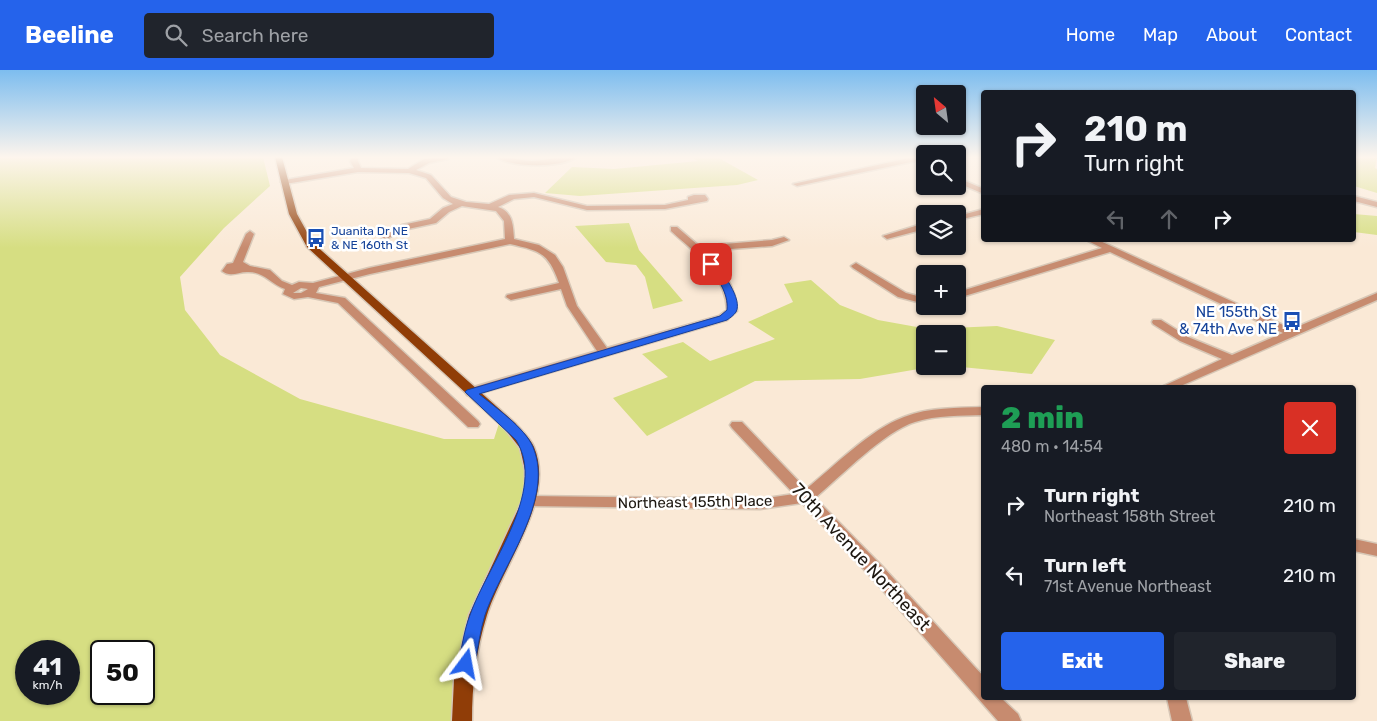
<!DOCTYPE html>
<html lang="en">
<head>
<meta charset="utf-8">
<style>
	body { margin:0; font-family:Rubik,sans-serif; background:#20242c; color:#f1f3f6; height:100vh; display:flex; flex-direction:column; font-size:19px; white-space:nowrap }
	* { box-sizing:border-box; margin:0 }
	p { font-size:16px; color:#9ea1a6 }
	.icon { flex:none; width:28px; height:28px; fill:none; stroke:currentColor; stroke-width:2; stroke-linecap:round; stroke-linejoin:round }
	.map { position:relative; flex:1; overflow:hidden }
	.panel { position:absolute; left:981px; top:315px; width:375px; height:315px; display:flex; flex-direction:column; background:#171b24; border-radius:5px; box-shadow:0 1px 4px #0004 }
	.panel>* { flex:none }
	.hud { position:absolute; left:981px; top:20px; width:375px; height:152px; border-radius:5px; box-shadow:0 1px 4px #0004; background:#171b24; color:#f1f3f6; overflow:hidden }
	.needle { width:32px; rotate:331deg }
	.tools { position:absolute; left:916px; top:15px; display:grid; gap:10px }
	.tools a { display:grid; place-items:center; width:50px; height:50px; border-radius:5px; background:#171b24; box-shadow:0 1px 4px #0004; font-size:25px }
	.speed { position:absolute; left:15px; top:570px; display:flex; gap:10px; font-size:25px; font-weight:700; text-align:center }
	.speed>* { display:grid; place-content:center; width:65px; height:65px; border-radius:50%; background:#171b24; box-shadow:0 1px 4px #0004; line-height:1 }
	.speed small { font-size:12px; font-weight:400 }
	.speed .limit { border:2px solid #111; border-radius:8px; background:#fff; color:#111 }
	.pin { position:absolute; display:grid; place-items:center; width:42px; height:42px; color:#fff; margin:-21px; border-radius:10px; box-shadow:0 2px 8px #0006 }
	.me { position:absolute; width:55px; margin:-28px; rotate:13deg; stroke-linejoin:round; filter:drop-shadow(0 0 4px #0008) }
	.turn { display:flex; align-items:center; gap:18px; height:105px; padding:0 20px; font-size:22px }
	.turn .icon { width:65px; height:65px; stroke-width:2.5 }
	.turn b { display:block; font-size:35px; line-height:42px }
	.lanes { display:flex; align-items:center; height:48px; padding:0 20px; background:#0003; justify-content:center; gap:25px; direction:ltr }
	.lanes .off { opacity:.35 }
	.round { display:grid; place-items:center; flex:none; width:52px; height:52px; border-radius:5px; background:#20242c }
	.overview { display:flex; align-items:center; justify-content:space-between; height:85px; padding:0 20px }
	h1 { font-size:30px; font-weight:800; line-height:38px; color:#1e9e55 }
	.cta { display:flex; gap:10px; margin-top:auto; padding:10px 20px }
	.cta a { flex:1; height:58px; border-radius:5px; background:#2563eb; color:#fff; font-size:20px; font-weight:800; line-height:58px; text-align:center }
	.cta a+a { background:#20242c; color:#f1f3f6 }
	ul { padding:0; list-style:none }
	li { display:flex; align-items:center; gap:15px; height:70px; padding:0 20px }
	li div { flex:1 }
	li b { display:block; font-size:19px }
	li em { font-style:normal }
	header { display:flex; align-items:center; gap:30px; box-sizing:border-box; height:70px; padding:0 25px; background:#2563eb; color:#fff }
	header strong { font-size:24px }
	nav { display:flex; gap:28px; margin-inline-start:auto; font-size:18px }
	.search { width:350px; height:45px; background:#20242c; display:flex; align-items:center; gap:12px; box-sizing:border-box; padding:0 18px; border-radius:5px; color:#9ea1a6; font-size:19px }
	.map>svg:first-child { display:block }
	.green { fill:#d6de82; fill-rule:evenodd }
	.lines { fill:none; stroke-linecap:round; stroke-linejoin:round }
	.minor-casing { stroke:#d7c7b6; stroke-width:3 }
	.major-casing { stroke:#d7c7b6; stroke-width:3 }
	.minor { fill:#c78b6f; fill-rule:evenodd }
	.major { fill:#903d07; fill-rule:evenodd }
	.route { fill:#2563eb; stroke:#184099 }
	.labels { text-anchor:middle; stroke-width:5; stroke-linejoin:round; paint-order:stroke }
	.far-transit-label { font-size:12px; fill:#164399; stroke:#fff; text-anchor:start }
	.transit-label { font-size:15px; fill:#164399; stroke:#fff; text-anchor:end }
	.street-label { font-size:15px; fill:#1d1710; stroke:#fff }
	.near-street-label { font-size:18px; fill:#1d1710; stroke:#fff }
</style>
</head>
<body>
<header>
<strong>Beeline</strong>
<div class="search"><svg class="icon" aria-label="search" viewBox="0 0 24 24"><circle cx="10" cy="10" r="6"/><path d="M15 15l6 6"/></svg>Search here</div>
<nav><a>Home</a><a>Map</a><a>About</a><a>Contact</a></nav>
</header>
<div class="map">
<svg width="1377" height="651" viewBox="0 0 1377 651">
	<rect width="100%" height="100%" fill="#fae9d6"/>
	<path class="green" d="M 0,87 L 263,87 L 270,116 L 224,158 L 180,207 L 185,240 L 220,285 L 300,329 L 444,369 L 494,369 L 502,344 L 526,365 L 538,393 L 529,431 L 478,545 L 470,651 L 0,651 ZM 26,581 L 69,581 L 69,624 L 26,624 ZM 101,581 L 144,581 L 144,624 L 101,624 Z
		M 691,87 L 717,87 L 758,110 L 737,115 L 580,126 L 545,123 L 572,97 L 614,99 L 698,91 Z
		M 1354,87 L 1377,87 L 1375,98 L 1377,99 L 1377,123 L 1354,116 Z
		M 1354,144 L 1377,146 L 1377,165 L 1354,162 Z
		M 629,153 L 639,180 L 683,231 L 653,239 L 645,207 L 636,195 L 606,192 L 575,156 Z
		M 811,210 L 840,235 L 878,250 L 928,259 L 997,256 L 1055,270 L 1032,304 L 951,296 L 958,296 L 958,264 L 925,264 L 925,296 L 936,296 L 860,309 L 755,311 L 647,366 L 613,328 L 668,307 L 642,284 L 683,272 L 710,291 L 775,269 L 748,252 L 793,232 L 784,214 Z"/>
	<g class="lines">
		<g class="minor-casing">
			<path id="minor" d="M 352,87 L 358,87 L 358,91 L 361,98 L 408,99 L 424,89 L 448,87 L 448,89 L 429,93 L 416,100 L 431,105 L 451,127 L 466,132 L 489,134 L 509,125 L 534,123 L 587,136 L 665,135 L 688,130 L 688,127 L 694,125 L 705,125 L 708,129 L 707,131 L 665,139 L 587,140 L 534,127 L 514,129 L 498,137 C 513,142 513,155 514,169 L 539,175 L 555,185 L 563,197 L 577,236 L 607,278 L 719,246 L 727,240 C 726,204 695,183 671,161 L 671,157 L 677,157 L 699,176 L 772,170 L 784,167 L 789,170 L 772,176 L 704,181 C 722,198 736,216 737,241 L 727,250 L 471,326 L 467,325 L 465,322 L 467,319 L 597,281 L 567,236 L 561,219 L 511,230 L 506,227 L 507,225 L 559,213 C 548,182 540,181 510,174 L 370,204 L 319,217 L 316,223 L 345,228 L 478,351 L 480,354 L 478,357 L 468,357 L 338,233 L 308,227 L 294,229 L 283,224 L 285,219 C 271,214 264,202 249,202 C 239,201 231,208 222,201 L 227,194 L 233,193 L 246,164 L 250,161 L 254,164 L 243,192 L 250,196 L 270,200 L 282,211 L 292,215 L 299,212 L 313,213 L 369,198 L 505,169 L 504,151 L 496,141 L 462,136 L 449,142 L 436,153 L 408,159 L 388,168 L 382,168 L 382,164 L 402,155 L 430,149 L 443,138 L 453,134 L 443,128 L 426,108 L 409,103 L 358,102 L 285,114 L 281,112 L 285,110 L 354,98 L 350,91 ZM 301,218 L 308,219 L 301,223 L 293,223 Z
				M 496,87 C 508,86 520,91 532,91 C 547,91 562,85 577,87 C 561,98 512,98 496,87 Z
				M 913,87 L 916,87 L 916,91 L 797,116 L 793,114 Z
				M 958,108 L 984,119 L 984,124 L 958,113 Z
				M 1354,126 L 1377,132 L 1377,137 L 1354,131 Z
				M 984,139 L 984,144 L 958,150 L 958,146 Z
				M 925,153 L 925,159 L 887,169 L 883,166 Z
				M 1086,170 L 1098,170 L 1292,259 L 1377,223 L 1377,230 L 1176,318 L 1159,318 L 1222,289 L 1180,271 L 1153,254 L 1152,252 L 1153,250 L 1161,250 L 1188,267 L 1232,285 L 1283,263 L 1110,182 L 958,228 L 958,222 L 1102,178 Z
				M 856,193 L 906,223 L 925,228 L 925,234 L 898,227 L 853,198 L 851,196 Z
				M 984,337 L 984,345 C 961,346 937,345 915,352 C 885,361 841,406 815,428 L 883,497 L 984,607 L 984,628 L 1001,628 L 1018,644 L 1021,651 L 998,651 L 871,507 L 802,433 L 760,439 L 529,436 L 524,435 L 522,431 L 524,427 L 529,426 L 760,429 L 794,424 L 732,358 L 730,355 L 732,352 L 742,352 L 806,419 C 836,395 869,360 904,347 C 929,337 958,338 984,337 Z
				M 1354,469 L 1377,474 L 1377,486 L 1354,481 Z
				M 1167,628 L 1186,628 L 1192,651 L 1172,651 Z"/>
		</g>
		<g class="major-casing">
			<path id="major" d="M 275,87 L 282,87 L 297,144 L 313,173 L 515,353 C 521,360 530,368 534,377 C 556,429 502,496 487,545 C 476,580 472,615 472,651 L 452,651 L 454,610 L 469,545 L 522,431 L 525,415 L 525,400 L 520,378 L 505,359 L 307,177 L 289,144 Z"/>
		</g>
		<use href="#minor" class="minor"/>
		<use href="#major" class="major"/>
	</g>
	<linearGradient id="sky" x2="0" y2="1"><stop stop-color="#7dbdef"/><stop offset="0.49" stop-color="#fdf5ed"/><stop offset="1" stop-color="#fdf5ed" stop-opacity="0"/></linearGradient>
	<rect width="1377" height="178" fill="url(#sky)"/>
	<path class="route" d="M 708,192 L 714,192 C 722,202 743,229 736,242 C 734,245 730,248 727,250 L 479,324 C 495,337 525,358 533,377 C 555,430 502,495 485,545 C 480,561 478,578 475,594 L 472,599 L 466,601 L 460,599 L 458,594 C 462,578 464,560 470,545 C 487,496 548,421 516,370 L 465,322 L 467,320 L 720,246 L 727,240 C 729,223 717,208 707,194 Z"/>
	<defs>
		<g id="bus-bare" transform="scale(1.5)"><path d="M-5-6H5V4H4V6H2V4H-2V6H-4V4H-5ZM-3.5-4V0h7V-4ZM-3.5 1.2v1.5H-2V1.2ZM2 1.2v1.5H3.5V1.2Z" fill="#1a4fb4" stroke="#fff" stroke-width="2.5" paint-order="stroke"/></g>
	</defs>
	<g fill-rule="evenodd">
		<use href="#bus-bare" x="316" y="168"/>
		<use href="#bus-bare" x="1292" y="251"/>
	</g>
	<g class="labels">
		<g class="far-transit-label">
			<text x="331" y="165">Juanita Dr NE<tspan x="331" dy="14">&amp; NE 160th St</tspan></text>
		</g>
		<g class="transit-label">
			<text x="1277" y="247">NE 155th St<tspan x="1277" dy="17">&amp; 74th Ave NE</tspan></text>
		</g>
		<g class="street-label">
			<text transform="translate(695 432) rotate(-1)" y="5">Northeast 155th Place</text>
		</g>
		<g class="near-street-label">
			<text transform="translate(861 487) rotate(47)" y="6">70th Avenue Northeast</text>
		</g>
	</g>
</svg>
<div class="tools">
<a><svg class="needle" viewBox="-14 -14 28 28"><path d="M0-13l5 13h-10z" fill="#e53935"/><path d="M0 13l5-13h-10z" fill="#9ea1a6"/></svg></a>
<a><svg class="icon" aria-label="search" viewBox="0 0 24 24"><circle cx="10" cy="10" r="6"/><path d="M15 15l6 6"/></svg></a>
<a><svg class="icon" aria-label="layers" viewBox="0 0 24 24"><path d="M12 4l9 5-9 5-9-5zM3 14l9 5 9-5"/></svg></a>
<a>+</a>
<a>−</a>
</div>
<div class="speed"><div>41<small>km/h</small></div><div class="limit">50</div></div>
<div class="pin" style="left:711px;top:194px;background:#d93025"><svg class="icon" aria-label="arrive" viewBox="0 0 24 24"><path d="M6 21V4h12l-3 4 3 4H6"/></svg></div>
<svg class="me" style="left:466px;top:594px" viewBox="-20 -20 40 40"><path d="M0-17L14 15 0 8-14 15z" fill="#2563eb" stroke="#fff" stroke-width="4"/></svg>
<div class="hud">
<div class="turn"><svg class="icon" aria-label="right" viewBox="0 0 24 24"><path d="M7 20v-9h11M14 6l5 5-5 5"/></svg><div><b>210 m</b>Turn right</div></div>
<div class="lanes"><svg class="icon off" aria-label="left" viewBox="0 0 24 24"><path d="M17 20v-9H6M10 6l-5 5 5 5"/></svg><svg class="icon off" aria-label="ahead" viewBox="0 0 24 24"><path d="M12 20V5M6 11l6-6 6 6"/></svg><svg class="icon" aria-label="right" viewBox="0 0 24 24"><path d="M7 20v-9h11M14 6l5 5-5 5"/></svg></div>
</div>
<section class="panel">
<div class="overview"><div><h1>2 min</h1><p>480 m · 14:54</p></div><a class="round" style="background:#d93025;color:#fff"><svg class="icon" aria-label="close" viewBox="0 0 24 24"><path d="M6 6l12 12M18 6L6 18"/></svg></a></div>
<ul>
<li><svg class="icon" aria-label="right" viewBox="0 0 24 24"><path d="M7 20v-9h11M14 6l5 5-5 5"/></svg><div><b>Turn right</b><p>Northeast 158th Street</p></div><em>210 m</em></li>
<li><svg class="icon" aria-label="left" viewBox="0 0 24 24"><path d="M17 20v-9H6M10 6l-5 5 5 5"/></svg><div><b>Turn left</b><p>71st Avenue Northeast</p></div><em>210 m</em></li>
</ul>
<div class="cta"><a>Exit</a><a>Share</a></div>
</section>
</div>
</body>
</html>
